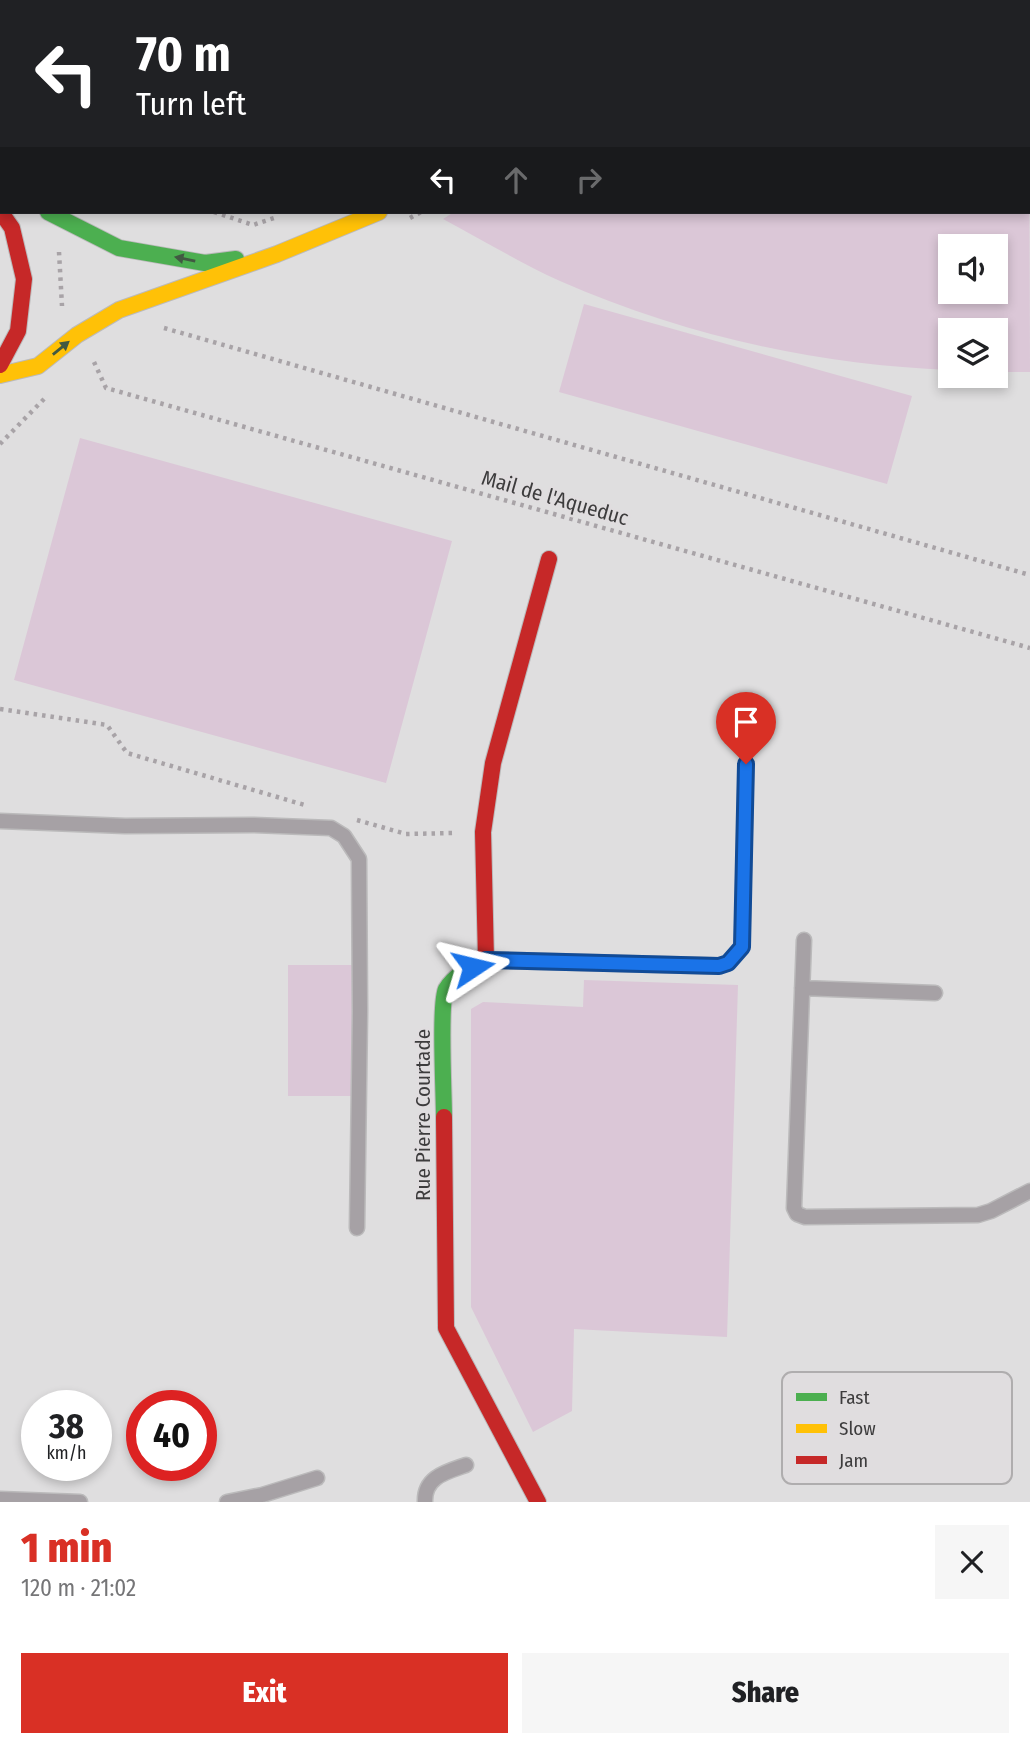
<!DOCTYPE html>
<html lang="en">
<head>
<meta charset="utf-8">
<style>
	body { margin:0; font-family:"Fira Sans Condensed",sans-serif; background:#f6f6f6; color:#202124; height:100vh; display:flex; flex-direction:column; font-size:26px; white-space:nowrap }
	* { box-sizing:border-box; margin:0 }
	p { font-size:23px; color:#757577 }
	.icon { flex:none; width:38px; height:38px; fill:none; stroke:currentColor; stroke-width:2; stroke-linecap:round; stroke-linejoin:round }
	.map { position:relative; height:1502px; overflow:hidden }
	.panel { display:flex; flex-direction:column; background:#fff; flex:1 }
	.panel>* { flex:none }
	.guide { position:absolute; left:0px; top:0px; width:1031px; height:214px; box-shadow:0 4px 10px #0003; background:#202124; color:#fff; overflow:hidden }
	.fabs { position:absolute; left:938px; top:234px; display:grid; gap:14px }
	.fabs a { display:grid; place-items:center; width:70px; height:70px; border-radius:0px; background:#fff; box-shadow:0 4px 10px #0003; font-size:35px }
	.speed { position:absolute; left:21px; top:1390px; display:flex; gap:14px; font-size:35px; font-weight:700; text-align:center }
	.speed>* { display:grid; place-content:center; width:91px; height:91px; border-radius:50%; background:#fff; box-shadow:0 4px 10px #0003; line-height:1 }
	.speed small { font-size:18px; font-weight:400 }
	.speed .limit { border:10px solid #d22; background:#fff; color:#111 }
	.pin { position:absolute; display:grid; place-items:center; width:60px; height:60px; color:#fff; margin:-72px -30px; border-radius:50% 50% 50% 0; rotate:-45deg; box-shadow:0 0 7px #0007 }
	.pin .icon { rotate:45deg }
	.me { position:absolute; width:77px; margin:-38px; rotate:80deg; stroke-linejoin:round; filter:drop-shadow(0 0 5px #0008) }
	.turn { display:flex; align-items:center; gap:24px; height:147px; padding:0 21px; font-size:32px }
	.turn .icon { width:91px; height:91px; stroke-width:2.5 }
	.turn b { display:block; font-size:49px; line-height:60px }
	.lanes { display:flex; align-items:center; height:66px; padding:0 21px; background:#0003; justify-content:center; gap:35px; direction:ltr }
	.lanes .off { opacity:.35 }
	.round { display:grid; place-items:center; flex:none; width:74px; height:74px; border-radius:0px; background:#f6f6f6 }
	.head { display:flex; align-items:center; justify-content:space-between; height:119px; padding:0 21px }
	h1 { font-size:42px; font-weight:800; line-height:52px; color:#d93025 }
	.action { display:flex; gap:14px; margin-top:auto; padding:14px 21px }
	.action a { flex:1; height:80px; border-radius:0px; background:#d93025; color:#fff; font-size:28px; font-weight:800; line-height:80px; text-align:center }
	.action a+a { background:#f6f6f6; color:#202124 }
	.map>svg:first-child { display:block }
	.green { fill:#dbc7d7; fill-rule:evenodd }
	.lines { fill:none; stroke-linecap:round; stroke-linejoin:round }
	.lane-casing { stroke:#bbbabb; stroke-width:17 }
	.street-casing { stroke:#bbbabb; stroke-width:32 }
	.fast-casing { stroke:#bbbabb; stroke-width:18 }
	.slow-casing { stroke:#bbbabb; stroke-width:18 }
	.jam-casing { stroke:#bbbabb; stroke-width:18 }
	.path { stroke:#a8a3a7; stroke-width:4.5; stroke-dasharray:3.5 5; stroke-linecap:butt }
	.lane { stroke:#a6a1a5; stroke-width:14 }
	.street { stroke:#a6a1a5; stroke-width:30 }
	.fast { stroke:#4caf50; stroke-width:16 }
	.slow { stroke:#ffc107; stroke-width:16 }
	.jam { stroke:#c62828; stroke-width:16 }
	.oneway { fill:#415942 }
	.route-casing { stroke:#114b97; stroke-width:18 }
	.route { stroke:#1a73e8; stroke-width:12 }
	.labels { text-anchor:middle; stroke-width:5; stroke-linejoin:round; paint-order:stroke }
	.street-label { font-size:21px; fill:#3d3c3d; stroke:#e0dddf }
	.key { fill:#e0dddf; stroke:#afadae; stroke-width:2 }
	.key-label { font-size:19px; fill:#3d3c3d }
</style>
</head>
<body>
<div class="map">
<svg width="1030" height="1502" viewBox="0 0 1030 1502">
	<rect width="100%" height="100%" fill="#dfdedf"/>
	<path class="green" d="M 1029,75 L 1030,372 L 996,372 L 996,331 L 950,331 L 950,370 C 816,365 683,335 560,281 C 520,263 481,239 443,219 L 454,212 L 1029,212 ZM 950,247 L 996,247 L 996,292 L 950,292 Z
		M 584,304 L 912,396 L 887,484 L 559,392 Z
		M 80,438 L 452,541 L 386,783 L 14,680 Z
		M 288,965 L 355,965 L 354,1096 L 288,1096 Z
		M 584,980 L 738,985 L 727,1337 L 574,1329 L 572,1411 L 533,1432 L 471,1307 L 471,1009 L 483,1002 L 583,1007 Z"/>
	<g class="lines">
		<g class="lane-casing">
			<path id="lane" d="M 906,2 L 910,0
				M 0,821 L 125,826 L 253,825 L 331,828 L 344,836 L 359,859 L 360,1012 L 357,1228
				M 804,940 L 794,1208 L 797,1214 L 805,1217 L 978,1215 L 991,1211 L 1030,1191
				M 721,965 L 728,963 L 742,947 L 746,764
				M 802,988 L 935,993
				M 0,1499 L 80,1502
				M 227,1502 L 262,1495 L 317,1478
				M 425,1502 C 424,1477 446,1472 466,1465"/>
		</g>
		<g class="street-casing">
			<path id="street" d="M 1008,0 L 1010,2
				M 342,2 L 345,0
				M 1029,22 L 1030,23"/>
		</g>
		<g class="fast-casing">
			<path id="fast" d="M 672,2 L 674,0
				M 48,212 L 119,248 L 205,263 L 236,259
				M 444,1117 C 444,1094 439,1004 446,989 C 455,974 472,967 486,960 L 719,966"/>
		</g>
		<g class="slow-casing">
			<path id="slow" d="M 0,375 L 38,366 L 77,335 L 119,310 L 277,254 L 379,212"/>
		</g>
		<g class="jam-casing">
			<path id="jam" d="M 0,211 L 12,228 L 24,279 L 18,331 L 0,365
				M 486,960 L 483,832 L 493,763 L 549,559
				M 444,1117 L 446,1328 L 538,1502"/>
		</g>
		<path class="path" d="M 973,0 L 975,2
			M 603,2 L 604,0
			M 1029,56 L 1030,57
			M 0,111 L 2,112
			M 214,212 L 253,225 L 274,218
			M 410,218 L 421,212
			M 59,252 L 62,306
			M 164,328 L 1030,575
			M 94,362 L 106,388 L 1030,648
			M 0,444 L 45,398
			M 0,709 L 107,725 L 127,753 L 308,806
			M 357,820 L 406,834 L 454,833"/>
		<use href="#lane" class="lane"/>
		<use href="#street" class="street"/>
		<use href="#fast" class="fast"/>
		<use href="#slow" class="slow"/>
		<use href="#jam" class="jam"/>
	</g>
	<defs><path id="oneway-solid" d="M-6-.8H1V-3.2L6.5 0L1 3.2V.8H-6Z" transform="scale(1.75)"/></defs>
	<g class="oneway">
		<use href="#oneway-solid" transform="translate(185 259) rotate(-168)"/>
		<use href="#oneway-solid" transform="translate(61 348) rotate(-39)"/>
	</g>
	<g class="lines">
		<g class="route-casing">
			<path id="route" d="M 473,967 L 486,960 L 719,966 L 728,963 L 742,947 L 746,764"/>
		</g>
		<use href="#route" class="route"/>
	</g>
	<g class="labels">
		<g class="street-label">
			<text transform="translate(555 498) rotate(16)" y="7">Mail de l'Aqueduc</text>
			<text transform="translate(423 1115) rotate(-90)" y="7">Rue Pierre Courtade</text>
		</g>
	</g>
	<rect x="782" y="1372" width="230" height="112" rx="10" class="key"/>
	<rect x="796" y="1393" width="31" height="8" fill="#4caf50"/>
	<rect x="796" y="1424" width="31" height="9" fill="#ffc107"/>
	<rect x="796" y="1456" width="31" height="8" fill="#c62828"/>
	<g class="key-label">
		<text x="839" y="1404">Fast</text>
		<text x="839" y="1435">Slow</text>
		<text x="839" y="1467">Jam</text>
	</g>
</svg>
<div class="fabs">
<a><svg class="icon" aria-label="sound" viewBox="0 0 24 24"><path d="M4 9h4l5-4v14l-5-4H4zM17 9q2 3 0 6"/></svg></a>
<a><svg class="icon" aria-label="layers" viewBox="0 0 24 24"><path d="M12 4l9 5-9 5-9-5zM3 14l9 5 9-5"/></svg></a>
</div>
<div class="speed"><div>38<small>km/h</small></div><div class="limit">40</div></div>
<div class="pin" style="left:746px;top:764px;background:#d93025"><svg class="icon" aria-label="arrive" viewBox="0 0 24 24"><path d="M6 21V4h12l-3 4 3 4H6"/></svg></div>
<svg class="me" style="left:473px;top:967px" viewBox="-20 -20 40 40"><path d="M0-17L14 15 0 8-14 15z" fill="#1a73e8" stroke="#fff" stroke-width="4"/></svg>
<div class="guide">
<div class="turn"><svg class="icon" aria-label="left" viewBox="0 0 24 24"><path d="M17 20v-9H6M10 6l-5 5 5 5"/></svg><div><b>70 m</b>Turn left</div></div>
<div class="lanes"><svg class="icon" aria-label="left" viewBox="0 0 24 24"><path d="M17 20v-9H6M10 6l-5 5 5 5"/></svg><svg class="icon off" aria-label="ahead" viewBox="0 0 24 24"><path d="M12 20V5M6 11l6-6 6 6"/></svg><svg class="icon off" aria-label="right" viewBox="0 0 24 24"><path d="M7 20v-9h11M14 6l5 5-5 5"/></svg></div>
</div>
</div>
<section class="panel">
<div class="head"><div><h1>1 min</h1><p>120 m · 21:02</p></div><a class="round"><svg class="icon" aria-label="close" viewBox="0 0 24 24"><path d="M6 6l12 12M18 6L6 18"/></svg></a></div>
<div class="action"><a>Exit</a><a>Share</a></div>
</section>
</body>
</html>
